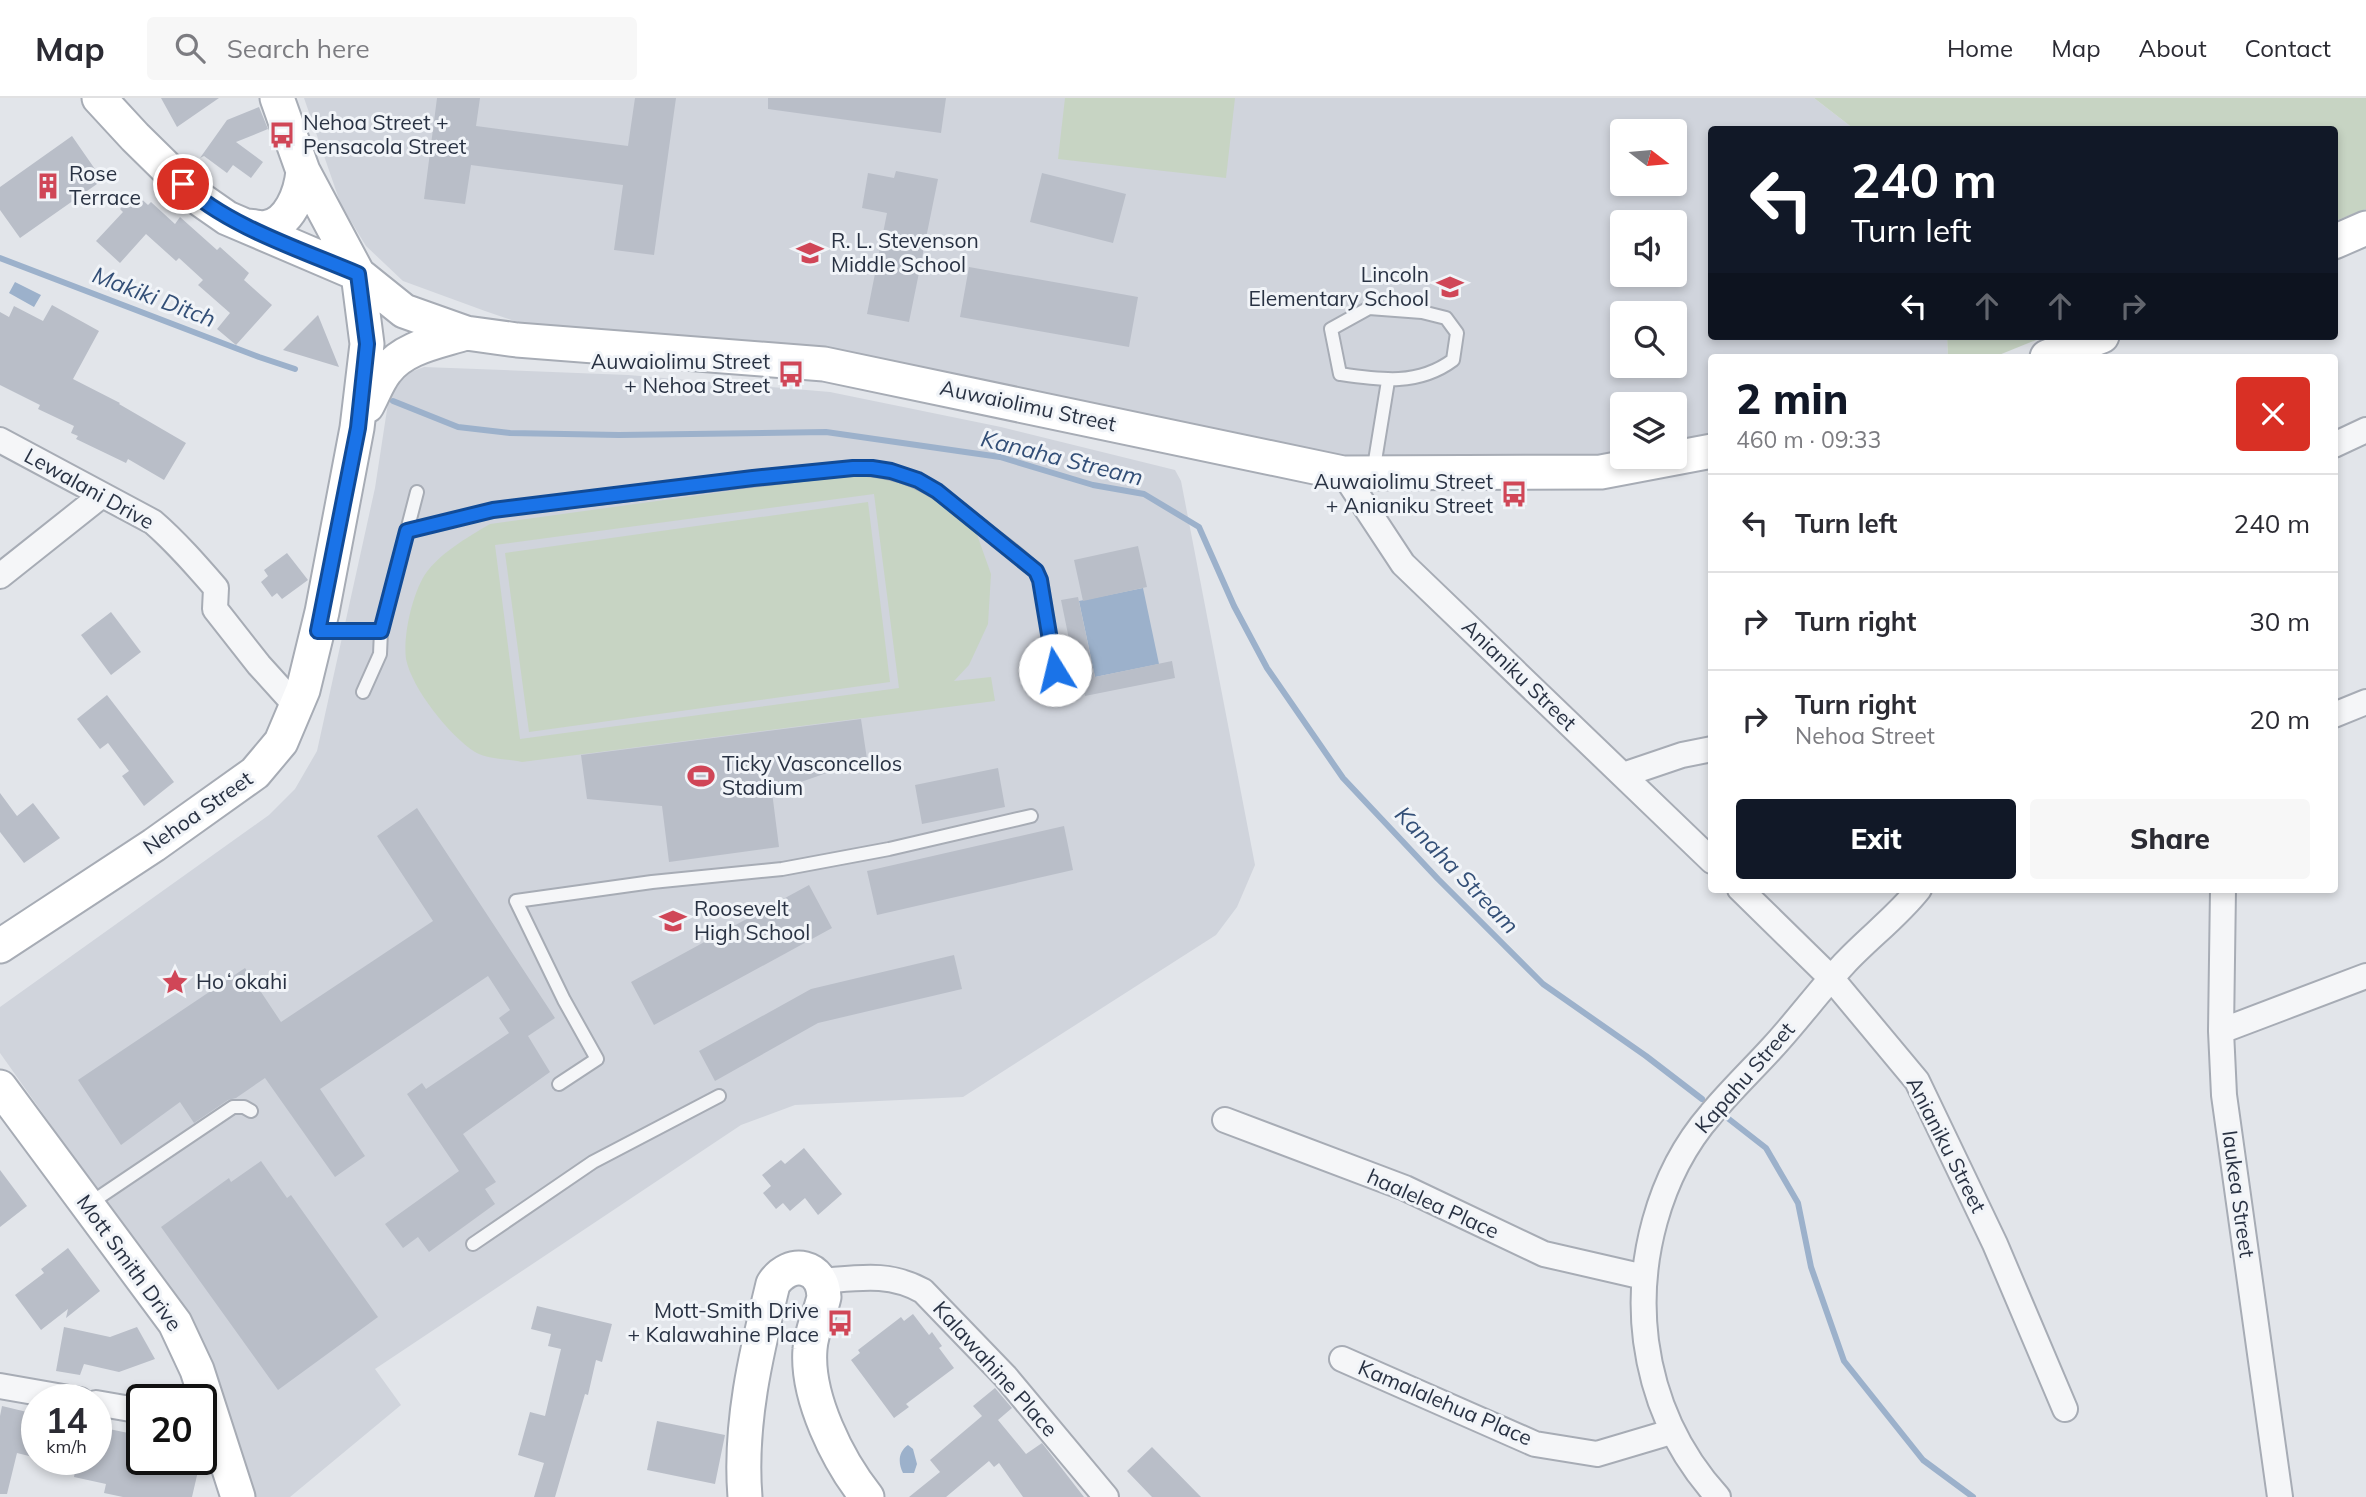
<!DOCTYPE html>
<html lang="en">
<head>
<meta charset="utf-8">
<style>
	body { margin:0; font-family:Mulish,sans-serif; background:#f7f7f7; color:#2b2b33; height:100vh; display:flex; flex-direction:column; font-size:26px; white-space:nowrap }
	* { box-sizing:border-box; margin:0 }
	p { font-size:23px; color:#7c7c81 }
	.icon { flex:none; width:38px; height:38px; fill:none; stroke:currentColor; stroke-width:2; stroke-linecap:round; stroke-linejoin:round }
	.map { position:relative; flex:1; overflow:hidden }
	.details { position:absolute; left:1708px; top:256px; width:630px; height:539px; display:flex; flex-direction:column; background:#fff; border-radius:7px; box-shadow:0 4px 10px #0003 }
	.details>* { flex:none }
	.guide { position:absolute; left:1708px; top:28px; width:630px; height:214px; border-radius:7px; box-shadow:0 4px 10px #0003; background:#111827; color:#fff; overflow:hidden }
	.needle { width:46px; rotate:106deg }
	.buttons { position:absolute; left:1610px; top:21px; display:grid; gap:14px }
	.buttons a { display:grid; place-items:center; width:77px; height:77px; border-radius:7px; background:#fff; box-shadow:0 4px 10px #0003; font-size:35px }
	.speed { position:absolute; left:21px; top:1286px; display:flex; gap:14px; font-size:35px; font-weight:700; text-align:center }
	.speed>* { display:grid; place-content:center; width:91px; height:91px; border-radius:50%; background:#fff; box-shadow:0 4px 10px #0003; line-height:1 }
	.speed small { font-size:18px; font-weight:400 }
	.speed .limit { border:4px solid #111; border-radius:10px; background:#fff; color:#111 }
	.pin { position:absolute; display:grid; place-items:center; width:60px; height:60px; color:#fff; margin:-30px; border:4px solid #fff; border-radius:50%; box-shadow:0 2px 7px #0007 }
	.me { position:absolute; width:77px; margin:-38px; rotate:351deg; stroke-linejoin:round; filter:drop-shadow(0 0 5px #0008) }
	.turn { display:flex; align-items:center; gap:24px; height:147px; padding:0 28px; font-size:32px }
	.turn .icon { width:91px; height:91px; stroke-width:2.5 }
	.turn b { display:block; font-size:49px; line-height:60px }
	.lanes { display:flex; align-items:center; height:66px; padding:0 28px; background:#0003; justify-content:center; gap:35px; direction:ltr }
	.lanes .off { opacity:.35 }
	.round { display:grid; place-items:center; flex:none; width:74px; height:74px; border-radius:7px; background:#f7f7f7 }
	.summary { display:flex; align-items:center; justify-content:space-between; height:119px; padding:0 28px }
	h1 { font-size:42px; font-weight:800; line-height:52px; color:#111827 }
	.cta { display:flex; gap:14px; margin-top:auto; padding:14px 28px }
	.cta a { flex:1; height:80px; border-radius:7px; background:#111827; color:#fff; font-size:28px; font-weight:800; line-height:80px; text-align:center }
	.cta a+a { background:#f7f7f7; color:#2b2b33 }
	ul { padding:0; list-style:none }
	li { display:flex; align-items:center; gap:21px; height:98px; padding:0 28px; border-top:2px solid #e1e1e2 }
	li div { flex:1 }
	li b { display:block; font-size:26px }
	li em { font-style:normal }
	header { display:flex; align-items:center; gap:42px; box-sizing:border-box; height:98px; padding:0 35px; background:#fff; border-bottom:2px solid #e1e1e2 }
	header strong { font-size:33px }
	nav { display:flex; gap:38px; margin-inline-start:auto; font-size:24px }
	.search { width:490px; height:63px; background:#f7f7f7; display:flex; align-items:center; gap:18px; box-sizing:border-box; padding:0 24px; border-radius:7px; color:#7c7c81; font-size:26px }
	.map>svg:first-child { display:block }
	.built { fill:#d0d4dc; fill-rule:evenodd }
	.green { fill:#c7d4c3; fill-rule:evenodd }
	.water { fill:#9cb1cb }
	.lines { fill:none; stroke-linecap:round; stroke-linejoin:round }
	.stream { stroke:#9cb1cb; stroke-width:6 }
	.building { fill:#b9bec8 }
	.lane-casing { stroke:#a7acb5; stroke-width:16 }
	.street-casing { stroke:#a7acb5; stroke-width:28 }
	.secondary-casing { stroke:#a7acb5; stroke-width:37 }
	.lane { stroke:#f5f6f8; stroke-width:12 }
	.street { stroke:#f5f6f8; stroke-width:24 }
	.secondary { stroke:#fff; stroke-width:33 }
	.route-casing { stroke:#114b97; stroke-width:18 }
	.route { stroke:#1a73e8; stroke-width:12 }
	.labels { text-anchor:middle; stroke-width:6; stroke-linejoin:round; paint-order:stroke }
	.poi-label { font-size:21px; fill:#293243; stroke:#f1f4f8; text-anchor:start }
	.street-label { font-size:21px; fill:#293243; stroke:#f1f4f8 }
	.water-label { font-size:23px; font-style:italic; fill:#334f77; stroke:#f1f4f8 }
</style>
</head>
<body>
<header>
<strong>Map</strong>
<div class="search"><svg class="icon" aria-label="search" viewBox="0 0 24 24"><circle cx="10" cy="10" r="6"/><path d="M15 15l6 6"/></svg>Search here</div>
<nav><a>Home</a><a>Map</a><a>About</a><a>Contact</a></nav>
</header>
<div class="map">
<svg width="2366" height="1399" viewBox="0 0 2366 1399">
	<rect width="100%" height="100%" fill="#e2e5ea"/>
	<path class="built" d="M 304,0 L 1814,0 L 1854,31 L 1712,32 L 1712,238 L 1947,238 L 1948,259 L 1712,259 L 1711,353 L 1601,374 L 1343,375 L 1156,334 L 1157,325 L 827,261 L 553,236 L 485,213 L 403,183 L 366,148 L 341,107 ZM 1622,33 L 1675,33 L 1675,86 L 1622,86 ZM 1622,124 L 1675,124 L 1675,177 L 1622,177 ZM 1622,215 L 1675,215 L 1675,268 L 1622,268 ZM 1622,306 L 1675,306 L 1675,359 L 1622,359 Z
		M 424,269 L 628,277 L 830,294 L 1001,329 L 1175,372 L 1181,383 L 1255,767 L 1237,809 L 1216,837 L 963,999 L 795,1007 L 741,1027 L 375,1271 L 401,1307 L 290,1399 L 250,1399 L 185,1216 L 0,955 L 0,909 L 269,717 L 295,691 L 317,653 L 375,390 L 390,292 L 403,277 Z"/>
	<path class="green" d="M 1065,0 L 1235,0 L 1226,80 L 1058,61 Z
		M 1814,0 L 2366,0 L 2366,111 L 2335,123 L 2334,32 L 1854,31 Z
		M 1947,238 L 2046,238 L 1994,259 L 1948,259 Z
		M 860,375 L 905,385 L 944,403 L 975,431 L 991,476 L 988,526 L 969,567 L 954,583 L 991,579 L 995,603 L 522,664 C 508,661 486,661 475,654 C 450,638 412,591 406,561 C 403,538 412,498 424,478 C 438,456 468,439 490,426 ZM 874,396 L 899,590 L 520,641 L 495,447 Z
		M 868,404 L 890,584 L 529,634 L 505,455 Z"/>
	<path class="water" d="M 15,184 L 41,197 L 34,209 L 9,195 Z
		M 1143,490 L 1159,566 L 1095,579 L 1079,503 Z
		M 908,1347 L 913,1351 L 917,1366 L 914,1375 L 903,1375 C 898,1365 898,1354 908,1347 Z"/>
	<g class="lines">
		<path class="stream" d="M 0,160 L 259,259 L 295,271
			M 393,303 L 458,329 L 510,335 L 619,337 L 826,334 L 1000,359 L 1093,387 L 1144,396 L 1199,429 L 1234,508 L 1267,570 L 1343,680 L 1438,781 L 1543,886 L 1646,958 L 1702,1001
			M 1725,1018 L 1766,1050 L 1798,1105 L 1811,1169 L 1844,1263 L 1923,1362 L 1973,1399"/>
	</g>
	<path class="building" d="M 161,0 L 219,0 L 177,29 Z
		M 437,0 L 480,0 L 476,28 L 628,48 L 635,0 L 676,0 L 654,157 L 614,152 L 623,87 L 471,67 L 465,106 L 424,101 Z
		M 768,0 L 946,0 L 941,35 L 768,11 Z
		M 259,9 L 268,31 L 236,44 L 263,64 L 251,80 L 233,67 L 227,75 L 204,58 L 200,60 L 227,22 Z
		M 72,38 L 97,74 L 91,78 L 97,86 L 20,140 L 0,112 L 0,89 Z
		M 896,73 L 938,81 L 909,224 L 867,216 L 887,115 L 862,110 L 868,75 L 894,80 Z
		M 1042,75 L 1126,96 L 1113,145 L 1030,124 Z
		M 135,95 L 148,107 L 151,104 L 175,126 L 180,119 L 217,152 L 220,149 L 249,175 L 244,182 L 272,207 L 236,247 L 217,231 L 230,215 L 198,187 L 203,182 L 179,160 L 176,163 L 146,136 L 120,165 L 96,143 L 123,114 L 120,111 Z
		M 969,169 L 1138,199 L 1129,249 L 960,219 Z
		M 52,207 L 99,233 L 73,281 L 120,305 L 119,306 L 186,345 L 164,382 L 128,361 L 126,365 L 76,341 L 78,338 L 71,335 L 74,328 L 38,311 L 40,307 L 0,287 L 0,214 L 9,219 L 14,208 L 43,223 Z
		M 318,217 L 339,269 L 283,252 Z
		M 1138,448 L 1147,489 L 1083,503 L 1074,462 Z
		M 287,455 L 308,482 L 282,501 L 277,495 L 272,499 L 261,484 L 268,478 L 264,472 Z
		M 1078,499 L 1095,579 L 1172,563 L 1175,580 L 1085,598 L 1082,584 L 1078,585 L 1061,502 Z
		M 111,514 L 141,554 L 111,577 L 81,537 Z
		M 107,597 L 174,684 L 144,708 L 122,678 L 129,673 L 108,645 L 100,651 L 77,621 Z
		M 861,621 L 867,661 L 772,694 L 779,749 L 669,764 L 662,708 L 587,701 L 581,657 Z
		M 998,670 L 1005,709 L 922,726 L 915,687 Z
		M 0,695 L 17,718 L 33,705 L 60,740 L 24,765 L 0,734 Z
		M 417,710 L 555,920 L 528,938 L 550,974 L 463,1036 L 496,1084 L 485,1091 L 495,1106 L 429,1154 L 418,1139 L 403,1150 L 385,1126 L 459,1073 L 407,996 L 422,985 L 426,991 L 509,935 L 499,920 L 510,912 L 488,878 L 320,991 L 365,1058 L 335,1079 L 265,980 L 236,1000 L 228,1002 L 194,1025 L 180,1004 L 121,1047 L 78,982 L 245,870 L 281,924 L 433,823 L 377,738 Z
		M 1064,728 L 1073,772 L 877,817 L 867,773 Z
		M 809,787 L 832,830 L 654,927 L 631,884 Z
		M 954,857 L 962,891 L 818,925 L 715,983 L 699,953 L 811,891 Z
		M 804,1050 L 842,1096 L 818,1117 L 805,1100 L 790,1113 L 783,1105 L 776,1111 L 763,1095 L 771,1088 L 762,1077 L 781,1062 L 785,1066 Z
		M 261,1063 L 287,1100 L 291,1097 L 378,1219 L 278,1292 L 161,1129 L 229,1080 L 231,1084 Z
		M 0,1072 L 27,1108 L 0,1129 Z
		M 68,1150 L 100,1193 L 66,1220 L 68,1211 L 41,1232 L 15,1197 L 44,1175 L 41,1171 Z
		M 537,1208 L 612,1226 L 602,1264 L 596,1262 L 588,1297 L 585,1296 L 555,1399 L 534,1399 L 544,1365 L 518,1357 L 530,1314 L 545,1318 L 561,1251 L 548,1248 L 551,1236 L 531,1231 Z
		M 913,1216 L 929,1237 L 932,1234 L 942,1248 L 939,1250 L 954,1270 L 906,1306 L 909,1309 L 894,1320 L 851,1262 L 860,1255 L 858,1252 L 901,1219 L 904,1223 Z
		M 64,1229 L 110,1239 L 137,1229 L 155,1261 L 119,1274 L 84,1266 L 80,1277 L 56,1273 Z
		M 995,1290 L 1012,1310 L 998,1322 L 1026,1356 L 1042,1345 L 1084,1399 L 1023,1399 L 999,1365 L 994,1369 L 989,1363 L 946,1399 L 909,1399 L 940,1374 L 930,1362 L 982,1318 L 973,1308 Z
		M 2,1308 L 27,1314 L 26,1321 L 37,1324 L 37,1360 L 17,1355 L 7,1396 L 0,1396 L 0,1318 Z
		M 657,1323 L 725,1337 L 715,1386 L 647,1372 Z
		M 109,1331 L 138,1337 L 134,1357 L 142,1359 L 142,1362 L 151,1362 L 198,1373 L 192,1399 L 123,1399 L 104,1395 L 106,1386 L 74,1379 L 77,1362 L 96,1362 L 96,1334 L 108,1336 Z
		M 1152,1349 L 1201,1399 L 1152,1399 L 1127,1373 Z"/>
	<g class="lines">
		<g class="lane-casing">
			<path id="lane" d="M 1369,210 L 1422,214 L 1446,220 L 1457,235 L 1453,262 C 1418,288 1380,282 1340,276 L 1331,231 Z
				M 1373,375 L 1388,283
				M 407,433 L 493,412 L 853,370 C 915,372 940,395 986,432 C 1003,445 1021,457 1036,473 L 1040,482 L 1055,572
				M 318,533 L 381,533 L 417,394
				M 363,594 L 380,556 L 381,533
				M 559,986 L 597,961 L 564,902 L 516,803 L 652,784 L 782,771 L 889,751 L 1031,718
				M 89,1106 L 233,1009 L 244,1009 L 251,1013
				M 473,1146 L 593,1064 L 719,998"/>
		</g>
		<g class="street-casing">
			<path id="street" d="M 0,342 L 153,424 C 176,444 196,467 216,490 L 215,511 L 259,567 L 297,609
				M 2334,347 L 2366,332
				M 1343,375 L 1403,466 L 1712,763
				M 0,478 L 102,397
				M 2334,617 L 2366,604
				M 1623,677 L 1682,657 L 1712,651
				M 1740,791 L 1832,881 L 1917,983 L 1995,1146 L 2065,1311
				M 2223,791 L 2221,933 L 2224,997 L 2280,1399
				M 2221,933 L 2366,878
				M 1225,1022 L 1405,1090 L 1544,1156 L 1644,1179
				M 821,1183 C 859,1180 889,1174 923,1193 L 1005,1278 L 1106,1399
				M 1342,1261 L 1535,1346 L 1597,1356 L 1671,1334
				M 0,1288 L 80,1302
				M 96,1305 L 142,1313
				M 1718,1399 C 1678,1355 1654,1303 1646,1243 C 1636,1165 1658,1077 1711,1016 C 1730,993 1752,972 1772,950 C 1797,923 1819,893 1844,866 C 1868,840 1897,819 1919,791"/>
		</g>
		<g class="secondary-casing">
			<path id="secondary" d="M 99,0 L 135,39 L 194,97 L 227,120 L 358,176 L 404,213 L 466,235 L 517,242 L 824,266 L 1343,375 L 1601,374 L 1712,353
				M 247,128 C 252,128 259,130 264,130 C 290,127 301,94 303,73
				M 2334,144 L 2366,130
				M 2047,259 L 2102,238
				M 367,308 C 373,297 378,283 386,273 C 404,249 438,244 466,235
				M 0,848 L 154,747 L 255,675 L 281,644 L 303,592 L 322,514 L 357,330 L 367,246 L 358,176 L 303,73 L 277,0
				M 0,989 L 175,1225 L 197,1272 L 238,1399
				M 745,1399 C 739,1327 756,1256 773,1186 C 790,1160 823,1167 824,1199 C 820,1217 811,1233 810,1251 C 806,1299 838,1363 867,1399"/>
		</g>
		<use href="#lane" class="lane"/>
		<use href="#street" class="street"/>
		<use href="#secondary" class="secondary"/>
	</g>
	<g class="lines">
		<g class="route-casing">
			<path id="route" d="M 183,86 C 224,127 304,153 358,176 L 367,246 L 358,330 L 318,533 L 381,533 L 407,433 L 493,412 L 753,380 L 853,370 L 872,370 L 891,373 L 918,382 L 937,393 L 1036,473 L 1040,482 L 1055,572"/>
		</g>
		<use href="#route" class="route"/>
	</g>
	<defs>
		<g id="bus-bare" transform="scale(2.1)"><path d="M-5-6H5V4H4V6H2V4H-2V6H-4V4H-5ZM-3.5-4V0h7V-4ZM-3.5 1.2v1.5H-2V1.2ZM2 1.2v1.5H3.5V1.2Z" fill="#d04657" stroke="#f1f4f8" stroke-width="2.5" paint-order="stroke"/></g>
		<g id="building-bare" transform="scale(2.1)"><path d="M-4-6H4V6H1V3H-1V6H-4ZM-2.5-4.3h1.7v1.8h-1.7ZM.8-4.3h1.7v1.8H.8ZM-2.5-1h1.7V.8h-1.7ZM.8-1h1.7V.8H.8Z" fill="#d04657" stroke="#f1f4f8" stroke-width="2.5" paint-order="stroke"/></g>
		<g id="school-bare" transform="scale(2.1)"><path d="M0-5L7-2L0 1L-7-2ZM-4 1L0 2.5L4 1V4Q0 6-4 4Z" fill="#d04657" stroke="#f1f4f8" stroke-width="2.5" paint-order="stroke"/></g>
		<g id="stadium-bare" transform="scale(2.1)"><path d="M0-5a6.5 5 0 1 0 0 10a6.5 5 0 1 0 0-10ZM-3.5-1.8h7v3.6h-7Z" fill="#d04657" stroke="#f1f4f8" stroke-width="2.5" paint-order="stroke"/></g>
		<g id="sight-bare" transform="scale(2.1)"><path d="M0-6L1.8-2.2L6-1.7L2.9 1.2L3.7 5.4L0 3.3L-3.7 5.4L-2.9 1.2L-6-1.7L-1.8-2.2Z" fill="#d04657" stroke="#f1f4f8" stroke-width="2.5" paint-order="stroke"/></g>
	</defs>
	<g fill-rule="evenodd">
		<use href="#bus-bare" x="282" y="37"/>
		<use href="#building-bare" x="48" y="88"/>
		<use href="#school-bare" x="810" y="155"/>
		<use href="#school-bare" x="1450" y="189"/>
		<use href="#bus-bare" x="791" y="276"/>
		<use href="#bus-bare" x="1514" y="396"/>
		<use href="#stadium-bare" x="701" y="678"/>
		<use href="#school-bare" x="673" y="823"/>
		<use href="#sight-bare" x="175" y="884"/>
		<use href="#bus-bare" x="840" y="1225"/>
	</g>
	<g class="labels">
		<g class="poi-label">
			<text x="303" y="32">Nehoa Street +<tspan x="303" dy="24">Pensacola Street</tspan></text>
			<text x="69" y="83">Rose<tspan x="69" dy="24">Terrace</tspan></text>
			<text x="831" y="150">R. L. Stevenson<tspan x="831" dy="24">Middle School</tspan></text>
			<text x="1429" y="184" text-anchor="end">Lincoln<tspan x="1429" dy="24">Elementary School</tspan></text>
			<text x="770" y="271" text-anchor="end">Auwaiolimu Street<tspan x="770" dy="24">+ Nehoa Street</tspan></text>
			<text x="1493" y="391" text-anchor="end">Auwaiolimu Street<tspan x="1493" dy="24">+ Anianiku Street</tspan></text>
			<text x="722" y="673">Ticky Vasconcellos<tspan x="722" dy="24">Stadium</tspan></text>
			<text x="694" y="818">Roosevelt<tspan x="694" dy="24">High School</tspan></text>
			<text x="196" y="891">Hoʻokahi</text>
			<text x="819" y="1220" text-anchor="end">Mott-Smith Drive<tspan x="819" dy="24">+ Kalawahine Place</tspan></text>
		</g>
		<g class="street-label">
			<text transform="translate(1028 308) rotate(12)" y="7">Auwaiolimu Street</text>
			<text transform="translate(89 391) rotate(29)" y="7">Lewalani Drive</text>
			<text transform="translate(1519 577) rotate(44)" y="7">Anianiku Street</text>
			<text transform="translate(198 715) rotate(-35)" y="7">Nehoa Street</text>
			<text transform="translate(1745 980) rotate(-49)" y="7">Kapahu Street</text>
			<text transform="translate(1946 1047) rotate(63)" y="7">Anianiku Street</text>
			<text transform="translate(2238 1096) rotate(82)" y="7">Iaukea Street</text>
			<text transform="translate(1433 1106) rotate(24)" y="7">haalelea Place</text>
			<text transform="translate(129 1165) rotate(54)" y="7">Mott Smith Drive</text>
			<text transform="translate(995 1271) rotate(48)" y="7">Kalawahine Place</text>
			<text transform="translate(1445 1305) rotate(23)" y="7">Kamalalehua Place</text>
		</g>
		<g class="water-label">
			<text transform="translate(154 199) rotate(21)" y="8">Makiki Ditch</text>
			<text transform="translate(1062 360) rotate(14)" y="8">Kanaha Stream</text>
			<text transform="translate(1457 772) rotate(46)" y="8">Kanaha Stream</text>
		</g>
	</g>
</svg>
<div class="buttons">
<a><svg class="needle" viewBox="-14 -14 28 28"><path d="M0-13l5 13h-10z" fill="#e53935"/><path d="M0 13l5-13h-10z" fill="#7c7c81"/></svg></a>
<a><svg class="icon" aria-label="sound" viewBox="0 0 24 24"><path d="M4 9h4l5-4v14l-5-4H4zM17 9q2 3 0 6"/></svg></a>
<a><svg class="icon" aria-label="search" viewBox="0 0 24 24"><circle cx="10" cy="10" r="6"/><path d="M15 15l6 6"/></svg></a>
<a><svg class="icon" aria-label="layers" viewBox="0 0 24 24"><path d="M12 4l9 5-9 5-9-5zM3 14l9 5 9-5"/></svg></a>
</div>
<div class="speed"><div>14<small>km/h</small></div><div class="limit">20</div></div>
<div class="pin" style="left:183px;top:86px;background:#d93025"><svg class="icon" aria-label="arrive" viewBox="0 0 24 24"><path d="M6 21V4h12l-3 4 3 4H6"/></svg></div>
<svg class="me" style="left:1055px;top:572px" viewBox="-20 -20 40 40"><circle r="19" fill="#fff"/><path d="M0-13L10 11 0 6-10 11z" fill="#1a73e8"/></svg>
<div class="guide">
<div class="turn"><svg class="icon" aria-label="left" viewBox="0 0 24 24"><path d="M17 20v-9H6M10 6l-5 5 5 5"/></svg><div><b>240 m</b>Turn left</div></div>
<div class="lanes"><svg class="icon" aria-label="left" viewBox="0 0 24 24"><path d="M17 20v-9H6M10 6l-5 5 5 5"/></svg><svg class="icon off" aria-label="ahead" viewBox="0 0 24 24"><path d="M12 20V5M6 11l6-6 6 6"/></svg><svg class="icon off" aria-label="ahead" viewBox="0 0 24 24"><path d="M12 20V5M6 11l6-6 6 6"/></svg><svg class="icon off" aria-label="right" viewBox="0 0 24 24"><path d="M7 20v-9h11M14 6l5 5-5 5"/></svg></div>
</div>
<section class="details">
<div class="summary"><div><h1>2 min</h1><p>460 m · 09:33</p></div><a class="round" style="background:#d93025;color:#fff"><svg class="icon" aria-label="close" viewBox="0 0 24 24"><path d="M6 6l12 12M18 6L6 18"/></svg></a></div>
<ul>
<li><svg class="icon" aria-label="left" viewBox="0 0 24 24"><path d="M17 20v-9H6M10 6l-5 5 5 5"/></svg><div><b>Turn left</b></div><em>240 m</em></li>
<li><svg class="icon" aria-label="right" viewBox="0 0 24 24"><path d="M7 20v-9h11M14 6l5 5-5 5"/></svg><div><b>Turn right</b></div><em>30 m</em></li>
<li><svg class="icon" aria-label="right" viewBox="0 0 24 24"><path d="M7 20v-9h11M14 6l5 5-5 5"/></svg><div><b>Turn right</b><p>Nehoa Street</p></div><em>20 m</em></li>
</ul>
<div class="cta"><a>Exit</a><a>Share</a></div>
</section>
</div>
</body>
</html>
